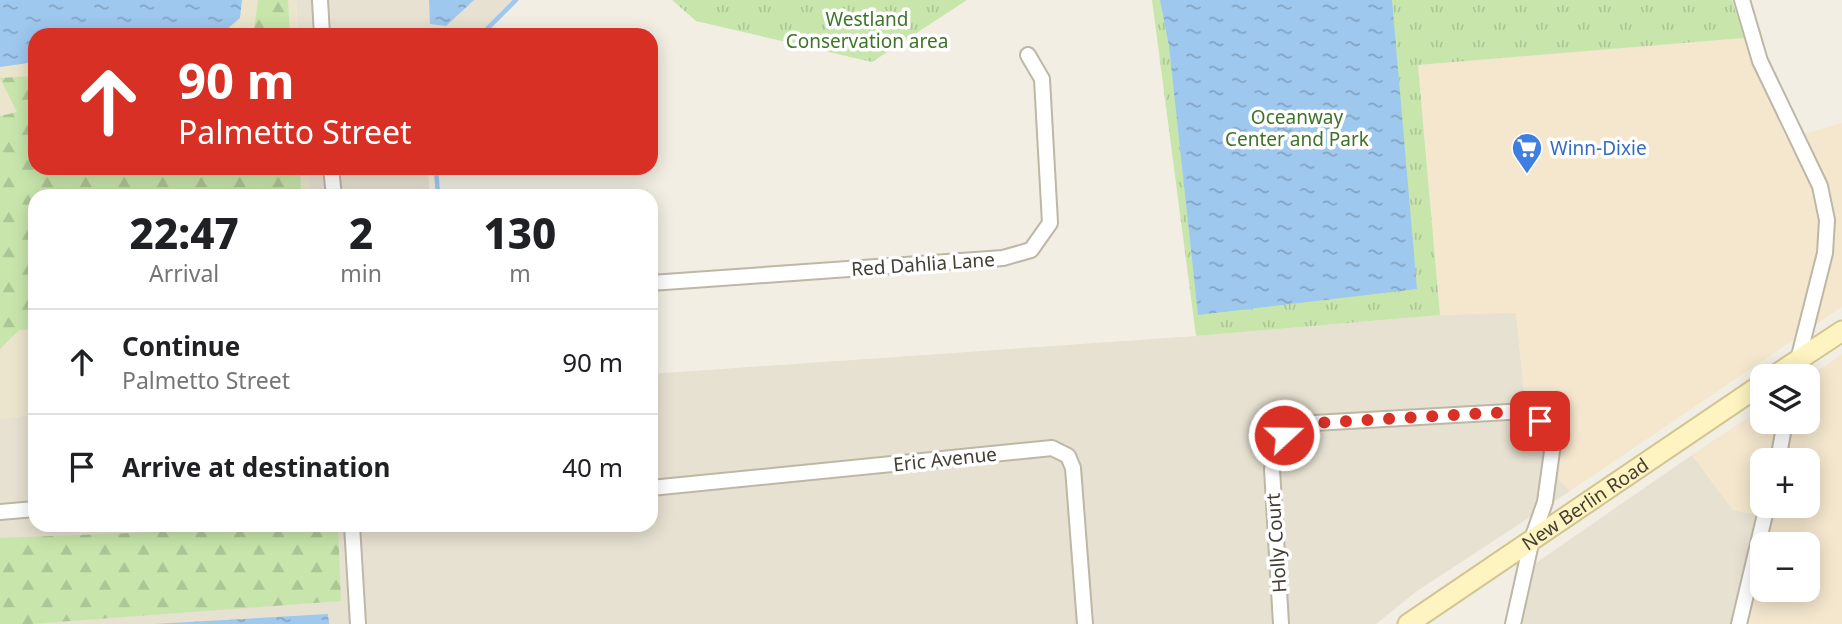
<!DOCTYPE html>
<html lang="en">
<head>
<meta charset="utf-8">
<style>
	body { margin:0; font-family:"Noto Sans",sans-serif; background:#f6f6f6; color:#202124; height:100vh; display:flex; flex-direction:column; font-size:26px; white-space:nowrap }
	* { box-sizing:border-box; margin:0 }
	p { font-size:23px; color:#757577 }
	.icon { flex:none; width:38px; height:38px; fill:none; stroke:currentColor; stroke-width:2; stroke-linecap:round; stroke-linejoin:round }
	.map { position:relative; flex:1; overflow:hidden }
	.sheet { position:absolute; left:28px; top:189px; width:630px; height:343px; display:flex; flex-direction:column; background:#fff; border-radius:21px; box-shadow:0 4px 18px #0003 }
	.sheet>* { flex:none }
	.guide { position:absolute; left:28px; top:28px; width:630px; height:147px; border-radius:21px; box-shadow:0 4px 18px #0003; background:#d93025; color:#fff; overflow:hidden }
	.controls { position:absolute; left:1750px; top:364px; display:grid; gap:14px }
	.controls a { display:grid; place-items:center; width:70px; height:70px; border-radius:14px; background:#fff; box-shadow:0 4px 18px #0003; font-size:35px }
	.pin { position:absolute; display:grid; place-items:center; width:60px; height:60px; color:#fff; margin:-30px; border-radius:14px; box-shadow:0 4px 10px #0006 }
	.me { position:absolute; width:77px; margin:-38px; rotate:69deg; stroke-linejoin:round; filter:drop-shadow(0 0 5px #0008) }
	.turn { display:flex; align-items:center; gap:24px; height:147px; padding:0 35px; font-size:32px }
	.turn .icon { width:91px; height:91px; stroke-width:2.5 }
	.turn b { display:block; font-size:49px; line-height:60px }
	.eta { display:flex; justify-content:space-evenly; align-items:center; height:119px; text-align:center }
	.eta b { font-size:42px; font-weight:800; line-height:49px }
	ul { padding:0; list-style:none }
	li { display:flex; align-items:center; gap:21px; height:105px; padding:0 35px; border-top:2px solid #e0e0e0 }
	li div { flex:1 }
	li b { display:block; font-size:26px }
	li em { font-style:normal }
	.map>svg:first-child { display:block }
	.residential { fill:#e6e1d1 }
	.commercial { fill:#f4e7ce; fill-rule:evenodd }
	.education { fill:#ebe5cd }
	.forest { fill:url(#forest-firs) }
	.park { fill:url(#park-tufts) }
	.water { fill:url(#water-ripples) }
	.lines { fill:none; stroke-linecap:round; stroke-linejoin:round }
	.stream { stroke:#9fc8ef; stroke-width:4.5 }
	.street-casing { stroke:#bdb7a6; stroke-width:18 }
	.secondary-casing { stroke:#d2c593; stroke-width:23 }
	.street { stroke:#fff; stroke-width:14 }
	.secondary { stroke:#fef4c1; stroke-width:19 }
	.route { stroke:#d93025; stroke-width:12; stroke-dasharray:0 21.6 }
	.labels { text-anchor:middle; stroke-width:7; stroke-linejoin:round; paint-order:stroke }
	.park-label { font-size:19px; fill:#3f7428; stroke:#fff }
	.shop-label { font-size:19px; fill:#366cbe; stroke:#fff; text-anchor:start }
	.street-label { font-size:19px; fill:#433e34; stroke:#fff }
</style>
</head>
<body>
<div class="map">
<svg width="1842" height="624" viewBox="0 0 1842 624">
	<defs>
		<pattern id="forest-firs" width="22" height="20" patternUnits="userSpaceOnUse" patternTransform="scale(1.75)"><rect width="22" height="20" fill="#c8e6ac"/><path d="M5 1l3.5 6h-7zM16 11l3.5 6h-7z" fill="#adc695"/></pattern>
		<pattern id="park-tufts" width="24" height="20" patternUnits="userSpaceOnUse" patternTransform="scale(1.75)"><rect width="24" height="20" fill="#c8e6ac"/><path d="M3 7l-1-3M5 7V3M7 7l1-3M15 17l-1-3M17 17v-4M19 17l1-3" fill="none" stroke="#adc695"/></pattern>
		<pattern id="water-ripples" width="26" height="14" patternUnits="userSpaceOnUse" patternTransform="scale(1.75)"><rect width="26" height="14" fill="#9fc8ef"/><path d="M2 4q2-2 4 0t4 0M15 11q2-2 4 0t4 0" fill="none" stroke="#83a4c2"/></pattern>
	</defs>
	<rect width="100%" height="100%" fill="#f2eee3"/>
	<path class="residential" d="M 296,0 L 515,0 L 478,35 L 298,35 Z
		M 308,168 L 428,168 L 430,196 L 310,196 Z
		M 1516,312 L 1525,402 L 1548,420 L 1559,441 L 1559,479 L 1570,491 L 1417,591 L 1376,624 L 0,624 L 0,418 L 35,415 L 35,525 L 651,525 L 651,374 L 1196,336 L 1440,315 Z
		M 1692,455 L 1733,510 L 1772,518 L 1745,624 L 1506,624 L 1517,576 Z"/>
	<path class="commercial" d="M 1744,38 L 1786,139 L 1842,123 L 1842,307 L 1570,491 L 1559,479 L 1559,441 L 1549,420 L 1525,402 L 1516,313 L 1440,315 L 1418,65 Z
		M 1842,354 L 1842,624 L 1745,624 L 1762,555 L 1762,590 L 1808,590 L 1808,544 L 1765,544 L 1771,518 L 1733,510 L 1692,455 L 1762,408 L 1762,422 L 1808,422 L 1808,378 ZM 1762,460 L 1808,460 L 1808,506 L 1762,506 Z"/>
	<path class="education" d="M 0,0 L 296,0 L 298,35 L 35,35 L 35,168 L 308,168 L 310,196 L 35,196 L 35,415 L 0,418 Z"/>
	<path class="forest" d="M 258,0 L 288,0 L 290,35 L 247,35 L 254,29 Z
		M 35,76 L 35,168 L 300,168 L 301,196 L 35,196 L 35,329 L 19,330 L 0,349 L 0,116 L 17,112 L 0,78 Z
		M 338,525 L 341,601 L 30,624 L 0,624 L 0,538 Z"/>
	<path class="park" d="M 672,0 L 967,0 L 872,62 L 696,21 Z
		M 1152,0 L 1732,0 L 1744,38 L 1418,65 L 1440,315 L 1196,336 Z"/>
	<path class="water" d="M 0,0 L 242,0 L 240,18 L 220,35 L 35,35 L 35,62 L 0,67 Z
		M 429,0 L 474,0 L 446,26 L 430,24 Z
		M 1160,0 L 1392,0 L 1417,289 L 1198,315 L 1169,46 Z
		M 328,614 L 329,624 L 154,624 Z"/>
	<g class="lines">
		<path class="stream" d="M 481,35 L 516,0
			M 436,168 L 438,196"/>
		<g class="street-casing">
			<path id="street" d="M 320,0 L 322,35
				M 1742,0 L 1760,61 L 1820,186 L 1827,220 L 1825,253 L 1794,376
				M 331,168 L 334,196
				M 651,283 L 1003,258 L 1031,250 L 1050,223 L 1042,79 L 1028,55
				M 1778,460 L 1785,422
				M 651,488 L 1052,448 L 1068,456 L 1073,468 L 1085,624
				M 0,512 L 35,509
				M 352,525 L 358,624
				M 1281,624 L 1272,469 C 1277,440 1284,429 1314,423 L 1526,411 L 1546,426 L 1553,444 L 1545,502 L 1532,539 L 1513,624
				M 1739,624 L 1767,506"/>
		</g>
		<g class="secondary-casing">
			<g id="secondary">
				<path d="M 1774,376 L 1842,331"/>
				<path id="s1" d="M 1408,624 L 1762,384"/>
			</g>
		</g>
		<use href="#street" class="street"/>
		<use href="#secondary" class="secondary"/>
	</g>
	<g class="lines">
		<path class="route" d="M 1284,435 L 1299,426 L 1314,423 L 1526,411 L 1540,421"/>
	</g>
	<defs>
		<g id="supermarket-pin" transform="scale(1.575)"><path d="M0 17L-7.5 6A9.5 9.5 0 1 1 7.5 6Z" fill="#3f7fe0" stroke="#fff"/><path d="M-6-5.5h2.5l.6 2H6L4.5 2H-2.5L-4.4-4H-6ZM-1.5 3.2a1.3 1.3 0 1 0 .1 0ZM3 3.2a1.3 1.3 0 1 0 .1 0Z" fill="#fff"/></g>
	</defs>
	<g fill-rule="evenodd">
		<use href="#supermarket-pin" x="1527" y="148"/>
	</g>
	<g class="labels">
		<g class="park-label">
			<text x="867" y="26">Westland<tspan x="867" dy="22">Conservation area</tspan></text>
			<text x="1297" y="124">Oceanway<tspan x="1297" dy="22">Center and Park</tspan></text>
		</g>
		<g class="shop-label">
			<text x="1550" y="155">Winn-Dixie</text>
		</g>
		<g class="street-label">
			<text transform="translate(923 264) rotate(-4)" y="7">Red Dahlia Lane</text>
			<text transform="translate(945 459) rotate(-6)" y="7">Eric Avenue</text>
			<text dy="7" stroke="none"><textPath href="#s1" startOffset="214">New Berlin Road</textPath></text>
			<text transform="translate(1276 543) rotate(-94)" y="7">Holly Court</text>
		</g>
	</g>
</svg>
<div class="controls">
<a><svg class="icon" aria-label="layers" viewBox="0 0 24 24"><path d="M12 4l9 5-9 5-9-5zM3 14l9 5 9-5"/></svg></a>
<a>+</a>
<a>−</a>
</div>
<div class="pin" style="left:1540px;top:421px;background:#d93025"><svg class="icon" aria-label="arrive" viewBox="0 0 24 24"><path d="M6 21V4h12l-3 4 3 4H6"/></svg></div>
<svg class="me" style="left:1284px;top:435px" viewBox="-20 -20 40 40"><circle r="17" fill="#d93025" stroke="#fff" stroke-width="3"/><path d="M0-11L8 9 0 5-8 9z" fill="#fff"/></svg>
<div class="guide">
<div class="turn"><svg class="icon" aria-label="ahead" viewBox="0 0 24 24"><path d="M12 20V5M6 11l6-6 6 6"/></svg><div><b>90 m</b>Palmetto Street</div></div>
</div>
<section class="sheet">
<div class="eta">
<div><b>22:47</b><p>Arrival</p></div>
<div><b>2</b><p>min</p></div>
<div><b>130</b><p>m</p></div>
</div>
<ul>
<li><svg class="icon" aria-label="ahead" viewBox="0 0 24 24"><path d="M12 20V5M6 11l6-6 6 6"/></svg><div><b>Continue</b><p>Palmetto Street</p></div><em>90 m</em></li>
<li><svg class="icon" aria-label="arrive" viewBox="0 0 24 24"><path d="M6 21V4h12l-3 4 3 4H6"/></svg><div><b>Arrive at destination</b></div><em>40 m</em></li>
</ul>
</section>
</div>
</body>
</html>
